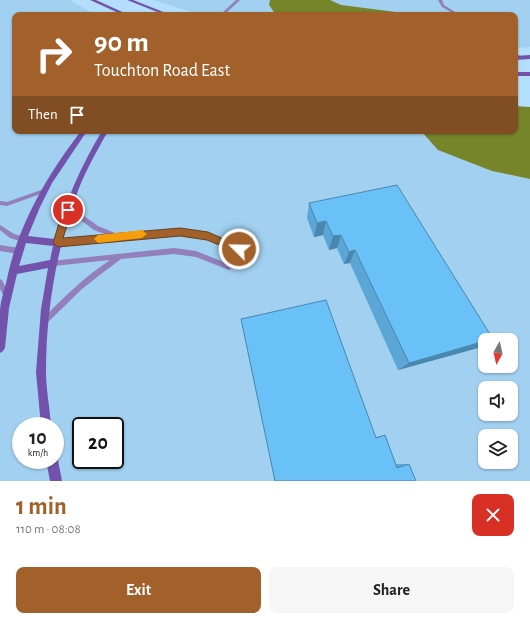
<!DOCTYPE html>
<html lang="en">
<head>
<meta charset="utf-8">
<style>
	body { margin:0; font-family:"Alegreya Sans",sans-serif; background:#f6f6f6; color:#222; height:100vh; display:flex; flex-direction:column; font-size:15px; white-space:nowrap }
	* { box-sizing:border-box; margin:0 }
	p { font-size:13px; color:#767676 }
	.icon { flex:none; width:22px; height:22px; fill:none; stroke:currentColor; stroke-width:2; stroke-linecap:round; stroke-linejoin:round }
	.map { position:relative; height:481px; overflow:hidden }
	.drawer { display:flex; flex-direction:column; background:#fff; flex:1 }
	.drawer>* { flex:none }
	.guide { position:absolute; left:12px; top:12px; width:506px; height:122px; border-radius:8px; box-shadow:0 1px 3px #0004; background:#a2612b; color:#fff; overflow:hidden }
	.needle { width:26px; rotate:188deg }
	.buttons { position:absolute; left:478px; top:333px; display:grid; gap:8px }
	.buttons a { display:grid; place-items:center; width:40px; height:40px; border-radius:8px; background:#fff; box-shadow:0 1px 3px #0004; font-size:20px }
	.speed { position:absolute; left:12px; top:417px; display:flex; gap:8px; font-size:20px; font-weight:700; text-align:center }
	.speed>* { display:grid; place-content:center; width:52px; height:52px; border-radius:50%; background:#fff; box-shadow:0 1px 3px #0004; line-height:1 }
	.speed small { font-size:10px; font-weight:400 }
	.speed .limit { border:2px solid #111; border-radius:6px; background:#fff; color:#111 }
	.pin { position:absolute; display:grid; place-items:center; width:34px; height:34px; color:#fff; margin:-17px; border:2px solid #fff; border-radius:50%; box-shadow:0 1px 4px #0007 }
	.me { position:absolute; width:44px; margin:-22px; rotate:293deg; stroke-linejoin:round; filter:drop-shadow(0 0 3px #0008) }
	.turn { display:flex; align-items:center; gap:14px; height:84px; padding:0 16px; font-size:18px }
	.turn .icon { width:52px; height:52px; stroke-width:2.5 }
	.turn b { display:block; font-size:28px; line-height:34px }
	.then { display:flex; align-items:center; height:38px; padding:0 16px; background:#0003; gap:8px; font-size:15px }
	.round { display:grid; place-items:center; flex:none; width:42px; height:42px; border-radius:8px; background:#f6f6f6 }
	.summary { display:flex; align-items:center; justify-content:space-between; height:68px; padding:0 16px }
	h1 { font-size:24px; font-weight:600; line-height:30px; color:#a2612b }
	.cta { display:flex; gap:8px; margin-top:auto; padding:8px 16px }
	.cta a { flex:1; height:46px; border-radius:8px; background:#a2612b; color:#fff; font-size:16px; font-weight:600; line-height:46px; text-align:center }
	.cta a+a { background:#f6f6f6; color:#222 }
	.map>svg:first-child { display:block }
	.built { fill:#a1d0f0; fill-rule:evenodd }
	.water { fill:#76842a }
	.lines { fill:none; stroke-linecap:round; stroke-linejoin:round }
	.lane { fill:#927fbc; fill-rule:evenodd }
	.secondary { fill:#7252ab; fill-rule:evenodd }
	.wall { fill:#5ba6d5 }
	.shaded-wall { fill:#4a87ae }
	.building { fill:#6ac1f8; stroke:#4a87ae }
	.route { fill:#a2612b; stroke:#693f1c }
	.slow { fill:#f59e0b }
</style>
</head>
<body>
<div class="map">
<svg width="530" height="481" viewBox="0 0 530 481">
	<rect width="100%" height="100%" fill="#b3dffd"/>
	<path class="built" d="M 0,0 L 70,0 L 96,15 L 15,15 L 15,131 L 421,131 L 424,136 L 492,171 L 530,179 L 530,481 L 0,481 ZM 485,340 L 511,340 L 511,366 L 485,366 ZM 485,388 L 511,388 L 511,414 L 485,414 ZM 21,426 L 55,426 L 55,460 L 21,460 ZM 81,426 L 115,426 L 115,460 L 81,460 ZM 485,436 L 511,436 L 511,462 L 485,462 Z
		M 153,0 L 530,0 L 530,47 L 515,48 L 515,15 L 202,15 Z"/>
	<path class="water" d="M 270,0 L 330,0 L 341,5 L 419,15 L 276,15 L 269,5 Z
		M 515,106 L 530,107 L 530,179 L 492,171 L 438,150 L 421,131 L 515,131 Z"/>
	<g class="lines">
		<path class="lane" d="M 236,0 L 240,0 L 225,14 L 215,15 L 223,12 Z
			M 438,0 L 442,0 L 444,5 L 460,15 L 456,15 L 442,7 Z
			M 515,52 L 521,57 L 521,59 L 519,59 L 515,55 Z
			M 44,189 L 46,190 L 47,191 L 46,192 L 7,206 L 0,205 L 0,201 L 7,202 Z
			M 73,194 L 76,196 L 80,213 L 98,226 L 120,235 L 180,230 L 208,234 L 241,247 L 242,249 L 241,251 L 239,252 L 207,238 L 180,234 L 58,246 L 56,245 L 55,243 L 56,241 L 58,240 L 110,236 L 94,230 L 75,216 L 70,196 Z
			M 0,225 L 14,234 L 25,237 L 26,239 L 25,241 L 23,242 L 10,238 L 0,230 Z
			M 0,245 L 19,248 L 21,249 L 22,251 L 21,253 L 19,254 L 0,251 Z
			M 174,248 L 196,251 L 231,265 L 232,267 L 231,269 L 229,270 L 196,257 L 174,254 L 121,259 L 101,274 L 82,289 L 47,323 L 45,324 L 43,323 L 42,321 L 43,319 C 63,297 85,277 110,260 L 53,266 L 51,265 L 50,263 L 51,261 Z
			M 0,279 L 2,280 L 10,296 L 9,298 L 7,299 L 5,298 L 0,289 Z"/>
		<path class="secondary" d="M 90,0 L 96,0 L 129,15 L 123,15 Z
			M 127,0 L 133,0 L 171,15 L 165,15 Z
			M 530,55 L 530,59 L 515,60 L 515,56 Z
			M 515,72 L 530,72 L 530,76 L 515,76 Z
			M 81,131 L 87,131 L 52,183 L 40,207 L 28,236 L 55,239 C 66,200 81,166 102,131 L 108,131 C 98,149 87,168 79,188 C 57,246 46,309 46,372 C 46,390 50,408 51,426 L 41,426 L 36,372 L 41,309 L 48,268 L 17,274 L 9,308 L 5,348 L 3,351 L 0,353 C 0,339 0,324 0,310 C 1,298 6,286 8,274 C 20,222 48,174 81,131 ZM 26,243 L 53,246 L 50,260 L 19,266 Z
			M 55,456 L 58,460 L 62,481 L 50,481 L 46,460 L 55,460 Z"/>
	</g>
	<path class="wall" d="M 309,203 L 493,339 L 492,340 L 485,340 L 485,344 L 478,348 L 398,370 L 350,263 L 344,264 L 337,248 L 329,250 L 323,235 L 314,237 L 307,218 Z
		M 241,319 L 376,437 L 385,435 L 396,464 L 409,464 L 415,481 L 275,481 Z"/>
	<path class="shaded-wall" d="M 326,221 L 323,235 L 314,237 L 317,223 Z
		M 341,235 L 337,248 L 329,250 L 333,236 Z
		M 355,250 L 350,263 L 344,264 L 349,252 Z
		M 485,341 L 485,344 L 478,348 L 398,370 L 409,363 Z"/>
	<path class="building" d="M 397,185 L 493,339 L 490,340 L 485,340 L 485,341 L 409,363 L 355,250 L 349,252 L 341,235 L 333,236 L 326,221 L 317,223 L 309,203 Z
		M 326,300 L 376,438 L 385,435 L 397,468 L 409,464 L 416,481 L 275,481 L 241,319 Z"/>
	<path class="route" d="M 68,206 L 72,210 L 63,238 L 180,228 L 208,232 L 242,247 L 244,249 L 239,253 L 207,240 L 180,236 L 58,247 L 53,243 L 63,210 Z"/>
	<path class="slow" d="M 142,230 L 147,234 L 142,238 L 98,243 L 94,239 L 98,235 Z"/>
</svg>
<div class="buttons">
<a><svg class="needle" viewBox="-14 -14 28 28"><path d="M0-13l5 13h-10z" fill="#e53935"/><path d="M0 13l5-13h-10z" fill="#767676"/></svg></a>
<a><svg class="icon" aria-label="sound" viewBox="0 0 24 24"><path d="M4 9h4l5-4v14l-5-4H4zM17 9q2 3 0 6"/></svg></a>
<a><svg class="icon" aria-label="layers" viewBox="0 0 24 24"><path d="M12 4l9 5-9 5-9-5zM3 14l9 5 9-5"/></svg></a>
</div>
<div class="speed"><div>10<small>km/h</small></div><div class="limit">20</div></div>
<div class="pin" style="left:68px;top:210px;background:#d93025"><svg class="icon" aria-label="arrive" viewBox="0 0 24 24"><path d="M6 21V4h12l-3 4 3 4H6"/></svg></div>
<svg class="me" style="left:239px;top:249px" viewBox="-20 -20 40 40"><circle r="17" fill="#a2612b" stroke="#fff" stroke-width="3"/><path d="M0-11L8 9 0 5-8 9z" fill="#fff"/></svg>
<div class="guide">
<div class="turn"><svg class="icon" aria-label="right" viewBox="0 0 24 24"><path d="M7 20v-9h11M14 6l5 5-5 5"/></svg><div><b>90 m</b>Touchton Road East</div></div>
<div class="then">Then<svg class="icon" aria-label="arrive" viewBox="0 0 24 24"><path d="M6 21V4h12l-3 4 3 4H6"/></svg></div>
</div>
</div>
<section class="drawer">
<div class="summary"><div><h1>1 min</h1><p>110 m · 08:08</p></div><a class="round" style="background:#d93025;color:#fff"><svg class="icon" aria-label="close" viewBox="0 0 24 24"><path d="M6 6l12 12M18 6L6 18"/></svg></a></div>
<div class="cta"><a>Exit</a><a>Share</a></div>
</section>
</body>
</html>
